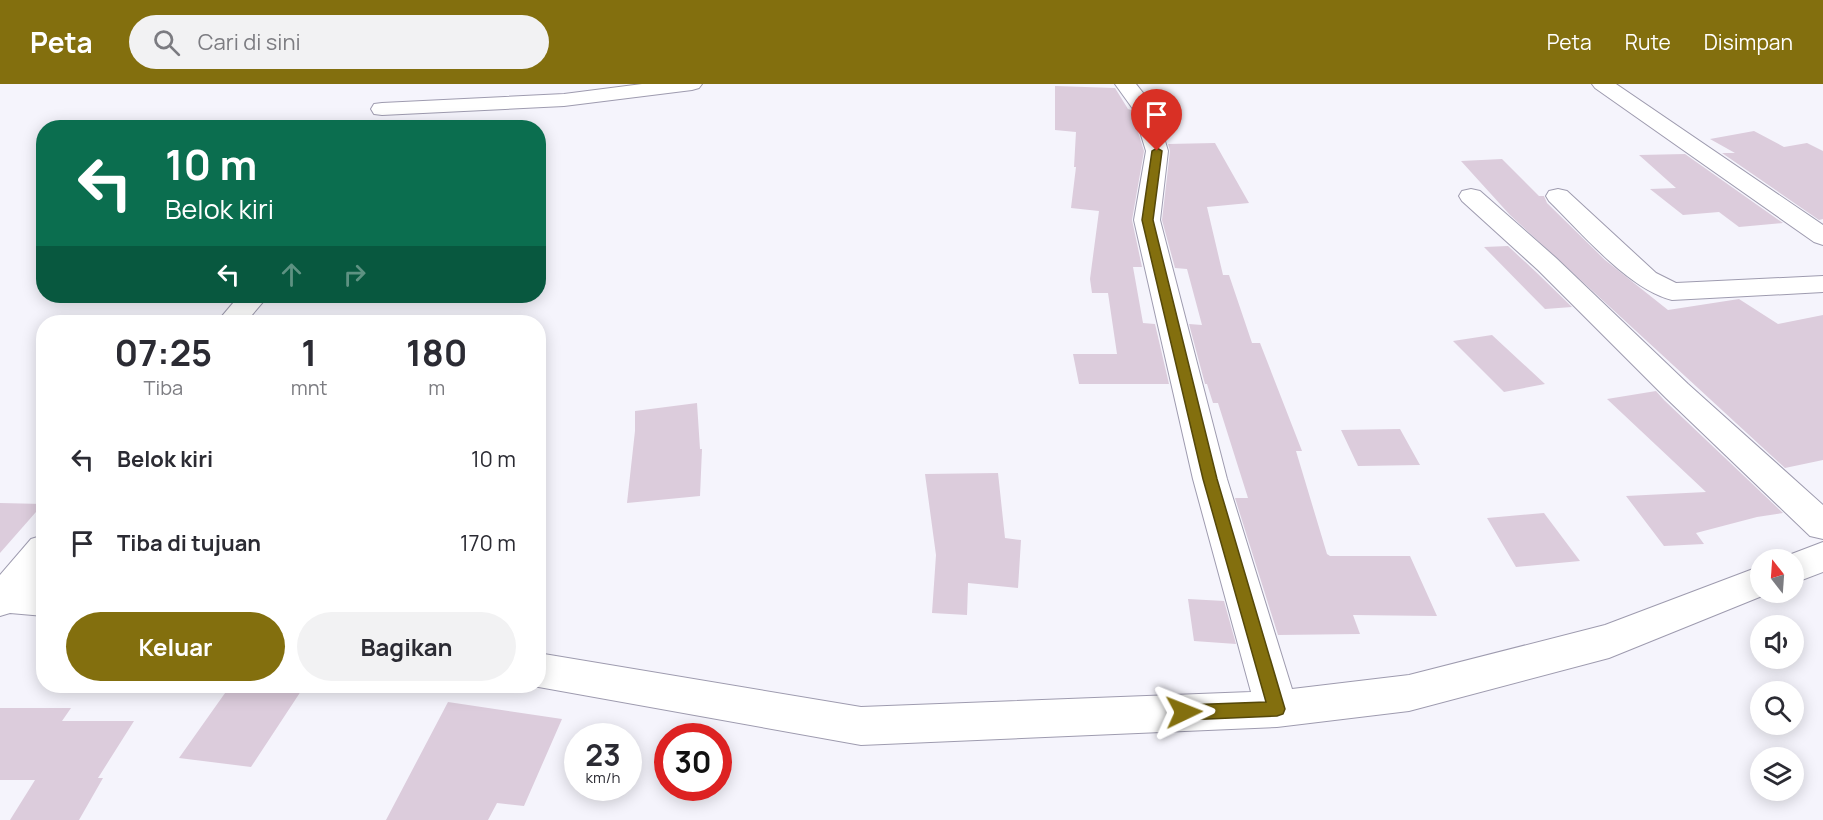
<!DOCTYPE html>
<html lang="id">
<head>
<meta charset="utf-8">
<style>
	body { margin:0; font-family:Manrope,sans-serif; background:#f2f2f3; color:#2b2b33; height:100vh; display:flex; flex-direction:column; font-size:22px; white-space:nowrap }
	* { box-sizing:border-box; margin:0 }
	p { font-size:20px; color:#7c7c81 }
	.icon { flex:none; width:33px; height:33px; fill:none; stroke:currentColor; stroke-width:2; stroke-linecap:round; stroke-linejoin:round }
	.map { position:relative; flex:1; overflow:hidden }
	.details { position:absolute; left:36px; top:231px; width:510px; height:378px; display:flex; flex-direction:column; background:#fff; border-radius:24px; box-shadow:0 3px 15px #0003 }
	.details>* { flex:none }
	.banner { position:absolute; left:36px; top:36px; width:510px; height:183px; border-radius:24px; box-shadow:0 3px 15px #0003; background:#0b6e4f; color:#fff; overflow:hidden }
	.needle { width:39px; rotate:343deg }
	.buttons { position:absolute; left:1750px; top:465px; display:grid; gap:12px }
	.buttons a { display:grid; place-items:center; width:54px; height:54px; border-radius:50%; background:#fff; box-shadow:0 3px 15px #0003; font-size:30px }
	.speed { position:absolute; left:564px; top:639px; display:flex; gap:12px; font-size:30px; font-weight:700; text-align:center }
	.speed>* { display:grid; place-content:center; width:78px; height:78px; border-radius:50%; background:#fff; box-shadow:0 3px 15px #0003; line-height:1 }
	.speed small { font-size:15px; font-weight:400 }
	.speed .limit { border:9px solid #d22; background:#fff; color:#111 }
	.pin { position:absolute; display:grid; place-items:center; width:51px; height:51px; color:#fff; margin:-62px -26px; border-radius:50% 50% 50% 0; rotate:-45deg; box-shadow:0 0 6px #0007 }
	.pin .icon { rotate:45deg }
	.me { position:absolute; width:66px; margin:-33px; rotate:88deg; stroke-linejoin:round; filter:drop-shadow(0 0 4px #0008) }
	.turn { display:flex; align-items:center; gap:21px; height:126px; padding:0 30px; font-size:27px }
	.turn .icon { width:78px; height:78px; stroke-width:2.5 }
	.turn b { display:block; font-size:42px; line-height:51px }
	.lanes { display:flex; align-items:center; height:57px; padding:0 30px; background:#0003; justify-content:center; gap:30px; direction:ltr }
	.lanes .off { opacity:.35 }
	.eta { display:flex; justify-content:space-evenly; align-items:center; height:102px; text-align:center }
	.eta b { font-size:36px; font-weight:700; line-height:42px }
	.primary-button { display:flex; gap:12px; margin-top:auto; padding:12px 30px }
	.primary-button a { flex:1; height:69px; border-radius:36px; background:#836f0e; color:#fff; font-size:24px; font-weight:700; line-height:69px; text-align:center }
	.primary-button a+a { background:#f2f2f3; color:#2b2b33 }
	ul { padding:0; list-style:none }
	li { display:flex; align-items:center; gap:18px; height:84px; padding:0 30px }
	li div { flex:1 }
	li b { display:block; font-size:22px }
	li em { font-style:normal }
	header { display:flex; align-items:center; gap:36px; box-sizing:border-box; height:84px; padding:0 30px; background:#836f0e; color:#fff }
	header strong { font-size:28px }
	nav { display:flex; gap:33px; margin-inline-start:auto; font-size:21px }
	.search { width:420px; height:54px; background:#f2f2f3; display:flex; align-items:center; gap:15px; box-sizing:border-box; padding:0 21px; border-radius:33px; color:#7c7c81; font-size:22px }
	.map>svg:first-child { display:block }
	.building { fill:#dcccdc }
	.lines { fill:none; stroke-linecap:round; stroke-linejoin:round }
	.street-casing { stroke:#9e9baf; stroke-width:2 }
	.street { fill:#fff; fill-rule:evenodd }
	.route { fill:#836f0e; stroke:#554809; stroke-width:1.5 }
</style>
</head>
<body>
<header>
<strong>Peta</strong>
<div class="search"><svg class="icon" aria-label="search" viewBox="0 0 24 24"><circle cx="10" cy="10" r="6"/><path d="M15 15l6 6"/></svg>Cari di sini</div>
<nav><a>Peta</a><a>Rute</a><a>Disimpan</a></nav>
</header>
<div class="map">
<svg width="1823" height="736" viewBox="0 0 1823 736">
	<rect width="100%" height="100%" fill="#f5f4fc"/>
	<path class="building" d="M 1055,2 L 1115,4 L 1128,25 L 1131,26 L 1144,67 L 1132,136 L 1142,183 L 1133,183 L 1143,239 L 1155,240 L 1169,300 L 1079,300 L 1073,270 L 1117,270 L 1108,209 L 1092,209 L 1090,195 L 1099,127 L 1071,124 L 1076,83 L 1074,83 L 1076,48 L 1055,46 Z
		M 1754,47 L 1784,63 L 1807,59 L 1823,67 L 1823,135 L 1819,136 L 1722,69 L 1735,69 L 1710,55 Z
		M 1215,59 L 1249,119 L 1207,123 L 1223,191 L 1229,191 L 1252,259 L 1260,259 L 1302,367 L 1296,367 L 1327,470 L 1330,472 L 1410,472 L 1437,532 L 1353,531 L 1360,550 L 1278,551 L 1235,414 L 1248,414 L 1218,319 L 1213,319 L 1207,300 L 1205,300 L 1189,240 L 1202,241 L 1187,185 L 1175,184 L 1162,136 L 1170,67 L 1168,60 Z
		M 1685,70 L 1783,139 L 1739,143 L 1719,128 L 1683,131 L 1650,105 L 1676,104 L 1639,71 Z
		M 1502,75 L 1539,112 L 1544,112 L 1547,119 L 1605,176 L 1668,226 L 1739,215 L 1778,240 L 1823,231 L 1823,376 L 1785,384 L 1510,131 L 1461,77 Z
		M 1508,162 L 1536,188 L 1572,223 L 1545,225 L 1484,163 Z
		M 1492,251 L 1545,300 L 1504,308 L 1453,257 Z
		M 1656,307 L 1664,316 L 1783,429 L 1757,433 L 1696,449 L 1704,460 L 1664,462 L 1626,412 L 1706,408 L 1607,315 Z
		M 697,319 L 700,365 L 702,365 L 700,412 L 627,419 L 635,347 L 635,327 Z
		M 1400,345 L 1420,381 L 1358,382 L 1341,346 Z
		M 998,389 L 1005,454 L 1021,456 L 1018,504 L 968,499 L 967,531 L 932,529 L 936,471 L 925,390 Z
		M 0,419 L 43,420 L 0,469 Z
		M 1544,429 L 1580,477 L 1516,483 L 1487,434 Z
		M 1188,515 L 1224,517 L 1236,560 L 1194,557 Z
		M 230,602 L 281,602 L 303,604 L 251,683 L 179,674 Z
		M 448,618 L 562,635 L 524,722 L 497,719 L 488,736 L 386,736 Z
		M 0,624 L 71,624 L 62,637 L 134,637 L 98,694 L 103,694 L 79,736 L 10,736 L 35,696 L 0,696 Z"/>
	<g class="lines">
		<g class="street-casing">
			<path id="street" d="M 642,0 L 702,0 L 699,4 L 692,6 L 564,22 L 382,31 L 374,30 L 371,25 L 374,20 L 382,19 L 564,10 Z
				M 1115,0 L 1136,0 L 1155,24 L 1168,67 L 1160,136 L 1227,395 L 1292,605 L 1409,591 L 1605,541 L 1761,482 L 1761,508 L 1772,508 L 1609,574 L 1409,627 L 1277,643 L 861,661 L 533,602 L 538,602 L 538,569 L 861,623 L 1251,608 L 1193,395 L 1134,136 L 1146,67 L 1133,25 Z
				M 1592,0 L 1616,0 L 1823,141 L 1823,161 L 1814,158 L 1595,4 Z
				M 1471,105 L 1480,107 L 1556,174 L 1688,300 L 1823,421 L 1823,455 L 1810,452 L 1666,314 L 1538,186 L 1462,117 L 1459,112 L 1462,107 Z
				M 1558,105 L 1567,107 L 1656,189 L 1676,199 L 1823,192 L 1823,208 L 1672,216 C 1628,205 1582,149 1549,117 L 1546,112 L 1549,107 Z
				M 239,212 L 268,212 L 246,238 L 217,238 Z
				M 44,451 L 44,491 L 36,501 L 44,502 L 44,532 L 10,529 L 0,532 L 0,491 L 31,455 Z
				M 1823,458 L 1823,488 L 1794,499 L 1794,476 L 1780,476 L 1781,474 Z"/>
		</g>
		<use href="#street" class="street"/>
	</g>
	<path class="route" d="M 1157,64 L 1162,67 L 1153,136 L 1217,395 L 1285,625 L 1283,630 L 1277,632 L 1184,636 L 1178,634 L 1176,628 L 1178,623 L 1184,621 L 1266,618 L 1203,395 L 1142,136 L 1152,67 Z"/>
</svg>
<div class="buttons">
<a><svg class="needle" viewBox="-14 -14 28 28"><path d="M0-13l5 13h-10z" fill="#e53935"/><path d="M0 13l5-13h-10z" fill="#7c7c81"/></svg></a>
<a><svg class="icon" aria-label="sound" viewBox="0 0 24 24"><path d="M4 9h4l5-4v14l-5-4H4zM17 9q2 3 0 6"/></svg></a>
<a><svg class="icon" aria-label="search" viewBox="0 0 24 24"><circle cx="10" cy="10" r="6"/><path d="M15 15l6 6"/></svg></a>
<a><svg class="icon" aria-label="layers" viewBox="0 0 24 24"><path d="M12 4l9 5-9 5-9-5zM3 14l9 5 9-5"/></svg></a>
</div>
<div class="speed"><div>23<small>km/h</small></div><div class="limit">30</div></div>
<div class="pin" style="left:1157px;top:67px;background:#d93025"><svg class="icon" aria-label="arrive" viewBox="0 0 24 24"><path d="M6 21V4h12l-3 4 3 4H6"/></svg></div>
<svg class="me" style="left:1184px;top:628px" viewBox="-20 -20 40 40"><path d="M0-17L14 15 0 8-14 15z" fill="#836f0e" stroke="#fff" stroke-width="4"/></svg>
<div class="banner">
<div class="turn"><svg class="icon" aria-label="left" viewBox="0 0 24 24"><path d="M17 20v-9H6M10 6l-5 5 5 5"/></svg><div><b>10 m</b>Belok kiri</div></div>
<div class="lanes"><svg class="icon" aria-label="left" viewBox="0 0 24 24"><path d="M17 20v-9H6M10 6l-5 5 5 5"/></svg><svg class="icon off" aria-label="ahead" viewBox="0 0 24 24"><path d="M12 20V5M6 11l6-6 6 6"/></svg><svg class="icon off" aria-label="right" viewBox="0 0 24 24"><path d="M7 20v-9h11M14 6l5 5-5 5"/></svg></div>
</div>
<section class="details">
<div class="eta">
<div><b>07:25</b><p>Tiba</p></div>
<div><b>1</b><p>mnt</p></div>
<div><b>180</b><p>m</p></div>
</div>
<ul>
<li><svg class="icon" aria-label="left" viewBox="0 0 24 24"><path d="M17 20v-9H6M10 6l-5 5 5 5"/></svg><div><b>Belok kiri</b></div><em>10 m</em></li>
<li><svg class="icon" aria-label="arrive" viewBox="0 0 24 24"><path d="M6 21V4h12l-3 4 3 4H6"/></svg><div><b>Tiba di tujuan</b></div><em>170 m</em></li>
</ul>
<div class="primary-button"><a>Keluar</a><a>Bagikan</a></div>
</section>
</div>
</body>
</html>
